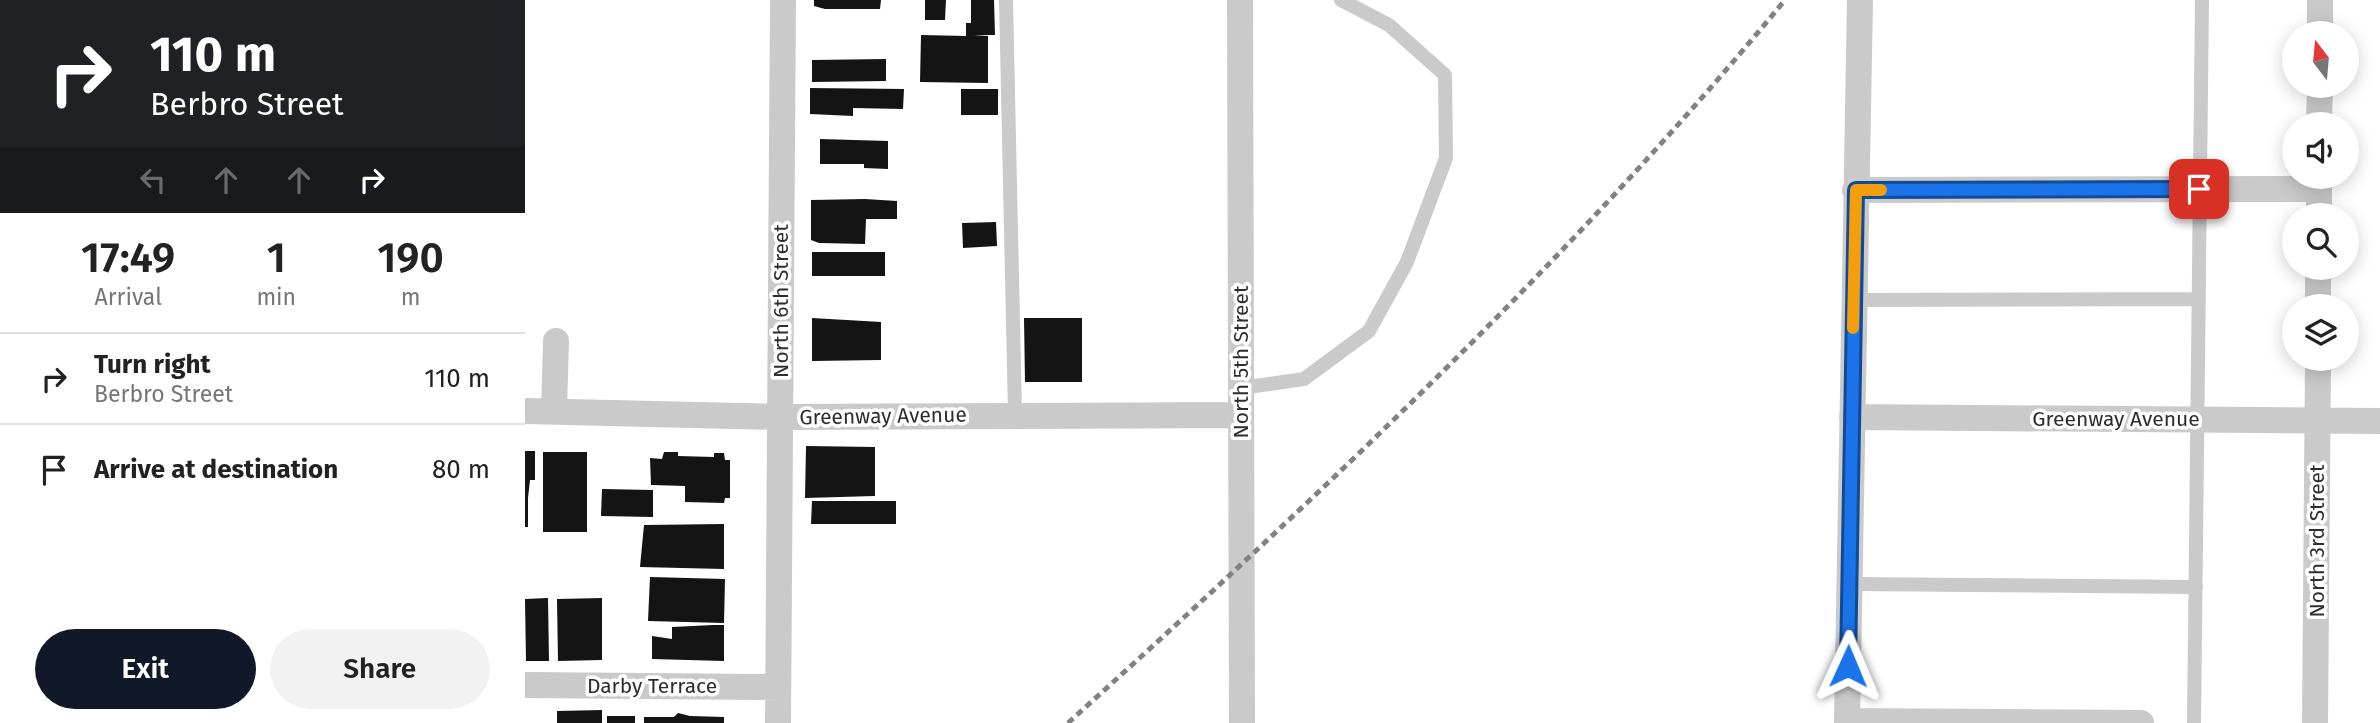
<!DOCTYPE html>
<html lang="en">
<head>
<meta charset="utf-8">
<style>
	body { margin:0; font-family:"Fira Sans",sans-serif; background:#f2f2f2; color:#222; height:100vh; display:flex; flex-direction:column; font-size:26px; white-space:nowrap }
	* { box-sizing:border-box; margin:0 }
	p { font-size:23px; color:#767676 }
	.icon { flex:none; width:38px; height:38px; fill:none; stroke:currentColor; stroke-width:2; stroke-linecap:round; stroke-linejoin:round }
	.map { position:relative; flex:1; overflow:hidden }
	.details { display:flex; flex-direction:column; background:#fff; width:525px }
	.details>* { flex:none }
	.top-card { background:#202124; color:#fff; overflow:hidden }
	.needle { width:46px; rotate:344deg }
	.tools { position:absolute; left:1757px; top:21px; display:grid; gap:14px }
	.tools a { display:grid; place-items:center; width:77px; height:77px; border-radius:50%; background:#fff; box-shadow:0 4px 18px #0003; font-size:35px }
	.pin { position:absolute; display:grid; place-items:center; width:60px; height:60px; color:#fff; margin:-30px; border-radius:14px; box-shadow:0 4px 10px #0006 }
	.me { position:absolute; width:77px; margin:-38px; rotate:1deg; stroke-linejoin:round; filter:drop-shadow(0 0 5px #0008) }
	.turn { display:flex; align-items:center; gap:24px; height:147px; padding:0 35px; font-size:32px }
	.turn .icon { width:91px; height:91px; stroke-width:2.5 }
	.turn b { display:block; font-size:49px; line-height:60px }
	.lanes { display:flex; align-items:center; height:66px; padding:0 35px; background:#0003; justify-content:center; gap:35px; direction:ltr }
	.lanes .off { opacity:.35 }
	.eta { display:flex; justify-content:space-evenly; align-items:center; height:119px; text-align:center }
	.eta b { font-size:42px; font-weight:600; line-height:49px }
	.primary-button { display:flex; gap:14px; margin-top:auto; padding:14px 35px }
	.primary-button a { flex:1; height:80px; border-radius:42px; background:#111827; color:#fff; font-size:28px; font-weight:600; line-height:80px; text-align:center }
	.primary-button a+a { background:#f2f2f2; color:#222 }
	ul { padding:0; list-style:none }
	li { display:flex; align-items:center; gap:21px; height:91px; padding:0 35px; border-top:2px solid #e0e0e0 }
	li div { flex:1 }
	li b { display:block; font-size:26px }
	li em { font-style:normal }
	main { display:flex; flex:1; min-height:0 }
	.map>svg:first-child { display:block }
	.building { fill:#141414 }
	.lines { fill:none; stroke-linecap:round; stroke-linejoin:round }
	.service { stroke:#cacaca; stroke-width:14 }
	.minor { stroke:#cacaca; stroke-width:26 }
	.rail { stroke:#828282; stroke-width:5; stroke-dasharray:7 5; stroke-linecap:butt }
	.route-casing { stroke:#114b97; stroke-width:18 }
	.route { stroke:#1a73e8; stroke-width:12 }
	.slow { stroke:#f59e0b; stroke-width:12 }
	.labels { text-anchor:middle; stroke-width:7; stroke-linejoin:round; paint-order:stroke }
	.street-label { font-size:21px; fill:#2d2d2d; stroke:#fff }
</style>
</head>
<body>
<main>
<section class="details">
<div class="top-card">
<div class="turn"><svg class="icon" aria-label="right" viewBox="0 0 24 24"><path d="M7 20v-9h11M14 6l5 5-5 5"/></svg><div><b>110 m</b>Berbro Street</div></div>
<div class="lanes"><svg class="icon off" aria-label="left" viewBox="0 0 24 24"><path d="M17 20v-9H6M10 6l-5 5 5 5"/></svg><svg class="icon off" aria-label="ahead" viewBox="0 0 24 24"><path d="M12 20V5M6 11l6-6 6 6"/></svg><svg class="icon off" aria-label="ahead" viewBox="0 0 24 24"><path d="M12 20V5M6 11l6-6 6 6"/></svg><svg class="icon" aria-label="right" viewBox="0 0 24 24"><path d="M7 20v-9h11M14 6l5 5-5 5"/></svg></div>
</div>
<div class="eta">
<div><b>17:49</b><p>Arrival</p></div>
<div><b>1</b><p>min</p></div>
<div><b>190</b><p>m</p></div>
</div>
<ul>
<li><svg class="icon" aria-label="right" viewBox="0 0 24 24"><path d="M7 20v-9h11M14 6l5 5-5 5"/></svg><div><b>Turn right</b><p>Berbro Street</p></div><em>110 m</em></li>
<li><svg class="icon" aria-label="arrive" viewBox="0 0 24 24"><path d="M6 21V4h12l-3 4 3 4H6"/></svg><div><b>Arrive at destination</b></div><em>80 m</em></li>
</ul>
<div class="primary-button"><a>Exit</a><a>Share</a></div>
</section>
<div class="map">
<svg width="1855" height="723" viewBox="0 0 1855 723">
	<rect width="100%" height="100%" fill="#fff"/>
	<path class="building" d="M 289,0 L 356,0 L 355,9 L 300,9 L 289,6 Z
		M 400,0 L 421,0 L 420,20 L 400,20 Z
		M 446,0 L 469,0 L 470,35 L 449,35 L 463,36 L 463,83 L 395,82 L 396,35 L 441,36 L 441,23 L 446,23 Z
		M 361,59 L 361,81 L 287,82 L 287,60 Z
		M 285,88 L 379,89 L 378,109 L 328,108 L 328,116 L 285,114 Z
		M 436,89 L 473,89 L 473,115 L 436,115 Z
		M 295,139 L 363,141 L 363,169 L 339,168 L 339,164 L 295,164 Z
		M 340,199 L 372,201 L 372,219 L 341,219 L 340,244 L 294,243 L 286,240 L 286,200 Z
		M 471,222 L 472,246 L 438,248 L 437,223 Z
		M 287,252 L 360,252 L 360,276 L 287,276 Z
		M 287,318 L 356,322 L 356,360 L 287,361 Z
		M 499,318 L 557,318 L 557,382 L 500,382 Z
		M 281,446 L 350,447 L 350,496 L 280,498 Z
		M 0,451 L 10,451 L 10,480 L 5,480 L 3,498 L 3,527 L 0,527 Z
		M 18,452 L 62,452 L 62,532 L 18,532 Z
		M 139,452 L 153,452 L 153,456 L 189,457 L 189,453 L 199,453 L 200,460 L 205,460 L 205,498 L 200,498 L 199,503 L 160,502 L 160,486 L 126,485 L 125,458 L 137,459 Z
		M 77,489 L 128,490 L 128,517 L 76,516 Z
		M 287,501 L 371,501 L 371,524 L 286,524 Z
		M 199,524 L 199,569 L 115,567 L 119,525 Z
		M 125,577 L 200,579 L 199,623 L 123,621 Z
		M 23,598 L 24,661 L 1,661 L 0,599 Z
		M 77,598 L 77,660 L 33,661 L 32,599 Z
		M 188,625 L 199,625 L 199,661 L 127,659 L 127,636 L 147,639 L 147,627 Z
		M 77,710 L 77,723 L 32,723 L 32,711 Z
		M 153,713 L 165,716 L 199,717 L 199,723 L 119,723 L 119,717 L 149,717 Z
		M 82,716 L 110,716 L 110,723 L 82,723 Z"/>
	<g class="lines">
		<path class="service" d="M 481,0 L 490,414
			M 1329,300 L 1674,299
			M 716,388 L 779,379 L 844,331 L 882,262 L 921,158 L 920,75 L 864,25 L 816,0
			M 1324,584 L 1671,587
			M 1669,723 L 1677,0"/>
		<path class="minor" d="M 715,0 L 717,723
			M 1795,33 L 1795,0
			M 1794,124 L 1795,86
			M 1330,190 L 1794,189
			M 1794,215 L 1794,177
			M 1793,306 L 1793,268
			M 0,411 L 255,417 L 716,415
			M 29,411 L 31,341
			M 1327,417 L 1855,421
			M 0,685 L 253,687
			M 1322,721 L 1616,723
			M 253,723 L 258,0
			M 1322,723 L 1335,0
			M 1790,723 L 1793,359"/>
		<path class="rail" d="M 543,723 C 794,496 1044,262 1260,0"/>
	</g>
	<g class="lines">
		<g class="route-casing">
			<path id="route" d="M 1323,666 L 1331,190 L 1674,189"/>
		</g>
		<use href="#route" class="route"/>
		<path class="slow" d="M 1328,328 L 1331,190 L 1356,190"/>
	</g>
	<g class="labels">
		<g class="street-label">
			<text transform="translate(256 301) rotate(-90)" y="7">North 6th Street</text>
			<text transform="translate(716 362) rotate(-90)" y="7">North 5th Street</text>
			<text transform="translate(358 416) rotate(-1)" y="7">Greenway Avenue</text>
			<text x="1591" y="426">Greenway Avenue</text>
			<text transform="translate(1792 541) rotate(-90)" y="7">North 3rd Street</text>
			<text x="127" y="693">Darby Terrace</text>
		</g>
	</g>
</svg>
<div class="tools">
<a><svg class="needle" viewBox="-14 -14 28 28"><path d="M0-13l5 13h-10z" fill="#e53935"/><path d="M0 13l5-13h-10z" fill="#767676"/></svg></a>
<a><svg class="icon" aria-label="sound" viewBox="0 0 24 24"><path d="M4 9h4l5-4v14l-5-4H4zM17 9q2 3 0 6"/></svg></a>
<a><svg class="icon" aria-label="search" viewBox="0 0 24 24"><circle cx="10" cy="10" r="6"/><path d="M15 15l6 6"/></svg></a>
<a><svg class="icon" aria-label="layers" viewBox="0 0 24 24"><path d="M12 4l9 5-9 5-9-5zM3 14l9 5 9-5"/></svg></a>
</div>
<div class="pin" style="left:1674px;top:189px;background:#d93025"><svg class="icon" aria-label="arrive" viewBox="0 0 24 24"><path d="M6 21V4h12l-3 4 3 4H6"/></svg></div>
<svg class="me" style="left:1323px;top:666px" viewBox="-20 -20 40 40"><path d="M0-17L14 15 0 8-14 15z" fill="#1a73e8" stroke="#fff" stroke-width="4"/></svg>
</div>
</main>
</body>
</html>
